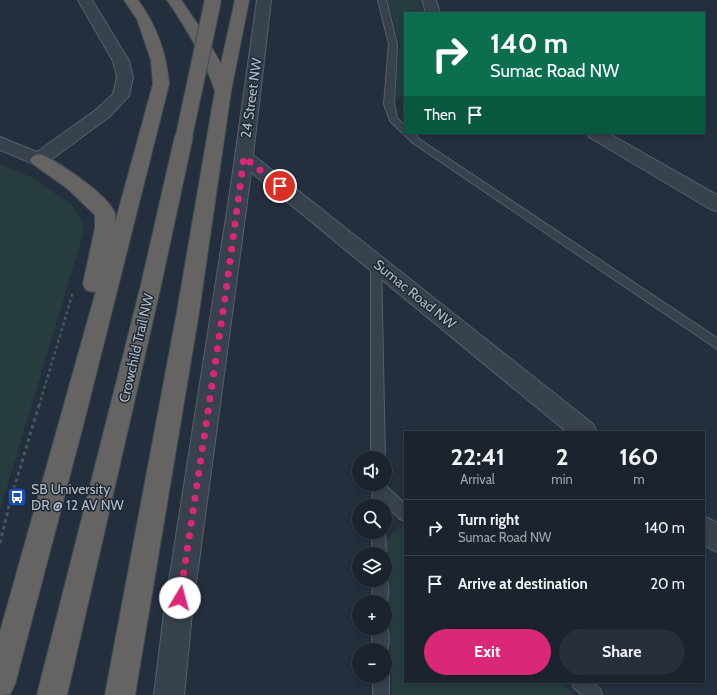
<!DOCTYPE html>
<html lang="en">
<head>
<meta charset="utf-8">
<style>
	body { margin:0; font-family:Cabin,sans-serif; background:#282f3a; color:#f1f3f6; height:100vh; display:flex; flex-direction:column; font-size:15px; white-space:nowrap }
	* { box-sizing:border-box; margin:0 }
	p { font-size:13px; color:#a0a4aa }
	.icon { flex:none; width:22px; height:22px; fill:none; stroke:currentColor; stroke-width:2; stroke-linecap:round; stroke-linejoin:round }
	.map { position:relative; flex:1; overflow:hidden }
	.sheet { position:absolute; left:404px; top:431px; width:301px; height:252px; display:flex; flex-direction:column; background:#1b232e; border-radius:0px; box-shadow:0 2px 6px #0003,0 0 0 1px #39404a }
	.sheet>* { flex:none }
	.hud { position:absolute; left:404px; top:12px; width:301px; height:122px; border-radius:0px; box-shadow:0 2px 6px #0003,0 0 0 1px #39404a; background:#0b6e4f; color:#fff; overflow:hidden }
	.controls { position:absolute; left:352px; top:451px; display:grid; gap:8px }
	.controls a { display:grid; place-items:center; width:40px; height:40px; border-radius:50%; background:#1b232e; box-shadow:0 2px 6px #0003,0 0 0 1px #39404a; font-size:20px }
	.pin { position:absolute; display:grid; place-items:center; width:34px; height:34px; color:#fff; margin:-17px; border:2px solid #fff; border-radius:50%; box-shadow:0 1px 4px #0007 }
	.me { position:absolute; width:44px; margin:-22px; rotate:8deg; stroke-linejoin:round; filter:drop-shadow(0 0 3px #0008) }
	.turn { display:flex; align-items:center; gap:14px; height:84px; padding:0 20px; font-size:18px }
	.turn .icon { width:52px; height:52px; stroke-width:2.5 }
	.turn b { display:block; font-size:28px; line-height:34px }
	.then { display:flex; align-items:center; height:38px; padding:0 20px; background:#0003; gap:8px; font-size:15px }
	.eta { display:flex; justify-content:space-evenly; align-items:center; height:68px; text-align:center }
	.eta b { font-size:24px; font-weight:800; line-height:28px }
	.primary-button { display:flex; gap:8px; margin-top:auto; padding:8px 20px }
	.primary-button a { flex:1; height:46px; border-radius:24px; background:#db2777; color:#fff; font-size:16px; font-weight:800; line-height:46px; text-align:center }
	.primary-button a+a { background:#282f3a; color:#f1f3f6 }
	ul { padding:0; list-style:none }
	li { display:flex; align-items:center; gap:12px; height:56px; padding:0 20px; border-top:1px solid #39404a }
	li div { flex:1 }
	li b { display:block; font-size:15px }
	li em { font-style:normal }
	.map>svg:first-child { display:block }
	.green { fill:#263c3f }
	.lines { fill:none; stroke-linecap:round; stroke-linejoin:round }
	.service-casing { stroke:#565f6c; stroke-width:2 }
	.minor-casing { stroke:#565f6c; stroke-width:2 }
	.trunk-casing { stroke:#434c59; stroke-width:2 }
	.path-far1 { stroke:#44595c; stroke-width:2.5; stroke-dasharray:3 3; stroke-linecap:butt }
	.path { stroke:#44595c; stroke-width:3; stroke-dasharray:3.5 3.5; stroke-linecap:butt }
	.service { fill:#38414e; fill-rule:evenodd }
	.minor { fill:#38414e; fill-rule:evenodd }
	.trunk { fill:#656462; fill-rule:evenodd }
	.trunk-bridge-casing { stroke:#434c59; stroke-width:18; stroke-linecap:butt }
	.trunk-bridge { stroke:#656462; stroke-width:16 }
	.route { stroke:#db2777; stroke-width:7; stroke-dasharray:0 12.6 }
	.labels { text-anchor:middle; stroke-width:3; stroke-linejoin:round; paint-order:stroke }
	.street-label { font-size:14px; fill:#b4bcc9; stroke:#1d2633 }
	.poi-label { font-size:14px; fill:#b4bcc9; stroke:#1d2633; text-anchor:start }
</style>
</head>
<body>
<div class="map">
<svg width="717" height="695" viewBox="0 0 717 695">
	<rect width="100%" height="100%" fill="#242f3e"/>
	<path class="green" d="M 387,0 L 419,0 L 424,13 L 405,13 L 405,94 L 397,98 L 396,78 L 400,43 Z
		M 0,164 L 33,178 L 73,206 L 81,219 L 84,231 L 0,510 Z
		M 403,526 L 405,527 L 405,682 L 561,682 L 574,695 L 392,695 L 386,542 L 392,533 Z"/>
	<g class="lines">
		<g class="service-casing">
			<path id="service" d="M 378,0 L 386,0 L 397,44 L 394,104 L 397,118 L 405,126 L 405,133 L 414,133 L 419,139 L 717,338 L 717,349 L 413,143 L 390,121 L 384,104 L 389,44 Z
				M 376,258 L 380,259 L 381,262 L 385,458 L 371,458 L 371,262 L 372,259 Z
				M 385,483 L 386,486 L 405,504 L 405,521 L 400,519 L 386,505 L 385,508 L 385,506 L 372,506 L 373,484 Z
				M 385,529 L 386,554 L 385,557 L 385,554 L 372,554 L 372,532 L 385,532 Z
				M 385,575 C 389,583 389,599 385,607 L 385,602 L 372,602 L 373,580 L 385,580 Z
				M 385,622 C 390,631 390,647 385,656 L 385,650 L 372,650 L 372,628 L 385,628 Z
				M 385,670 L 389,676 L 389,695 L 373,695 L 373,676 L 385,676 Z
				M 572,682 L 592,682 L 600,689 L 602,695 L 582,695 L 574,688 Z"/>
		</g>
		<g class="minor-casing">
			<path id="minor" d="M 78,0 L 92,0 L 129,61 L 133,77 L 129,96 L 109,117 L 45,164 L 39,166 L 0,150 L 0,137 L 37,152 L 97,109 L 113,94 L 117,77 L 113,61 Z
				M 257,0 L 271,0 L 253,155 L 593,424 L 597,432 L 567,432 L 251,172 L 192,613 L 184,695 L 154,695 L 164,613 L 231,186 Z
				M 422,0 L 436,0 L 440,13 L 426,13 Z
				M 586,133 L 608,133 L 717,195 L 717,211 L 710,209 L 589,137 Z
				M 704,516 L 717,523 L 717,552 L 704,545 Z"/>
		</g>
		<g class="trunk-casing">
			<path id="trunk" d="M 124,0 L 138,0 C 157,27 166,51 169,84 L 85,418 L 15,684 L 10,694 L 0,695 L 0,632 L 96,291 L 93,292 L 86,290 L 83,284 L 95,228 L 95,215 L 68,189 L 33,164 L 30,160 L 33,156 L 39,154 L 45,156 C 62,165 110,196 115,214 C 115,217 115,221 115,223 L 153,84 L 151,60 L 137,19 Z
				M 167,0 L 181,0 L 203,32 L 221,64 L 235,0 L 249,0 L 231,91 L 199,312 L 135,695 L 105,695 L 177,312 L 215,91 C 204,58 187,29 167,0 Z
				M 184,130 L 190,132 L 193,136 L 161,285 L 67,695 L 37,695 L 141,285 L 175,136 L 178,132 Z"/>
		</g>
		<path class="path-far1" d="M 39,406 L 73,292"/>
		<path class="path" d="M 0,543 L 10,502 L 39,405"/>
		<use href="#service" class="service"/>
		<use href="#minor" class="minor"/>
		<use href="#trunk" class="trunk"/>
		<g class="trunk-bridge-casing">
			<path id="trunk-bridge" d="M 184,136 L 213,0"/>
		</g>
		<use href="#trunk-bridge" class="trunk-bridge"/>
	</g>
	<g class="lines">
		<path class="route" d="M 180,598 L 225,298 L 244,157 L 280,186"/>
	</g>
	<defs>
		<g id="bus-square" transform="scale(1)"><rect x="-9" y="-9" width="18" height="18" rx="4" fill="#1a4fb4" stroke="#1d2633"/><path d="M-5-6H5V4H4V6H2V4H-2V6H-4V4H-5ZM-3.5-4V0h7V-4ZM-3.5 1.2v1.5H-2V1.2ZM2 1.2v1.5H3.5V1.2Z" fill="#fff"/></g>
	</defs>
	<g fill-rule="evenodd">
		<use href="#bus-square" x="17" y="497"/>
	</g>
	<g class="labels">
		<g class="street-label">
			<text transform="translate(251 98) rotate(-82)" y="5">24 Street NW</text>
			<text transform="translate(415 294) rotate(39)" y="5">Sumac Road NW</text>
			<text transform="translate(136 348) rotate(-77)" y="5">Crowchild Trail NW</text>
		</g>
		<g class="poi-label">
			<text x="31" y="494">SB University<tspan x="31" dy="16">DR @ 12 AV NW</tspan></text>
		</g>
	</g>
</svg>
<div class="controls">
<a><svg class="icon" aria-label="sound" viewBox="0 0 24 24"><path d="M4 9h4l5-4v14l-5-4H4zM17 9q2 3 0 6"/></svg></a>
<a><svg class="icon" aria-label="search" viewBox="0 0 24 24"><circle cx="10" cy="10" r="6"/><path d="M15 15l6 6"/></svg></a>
<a><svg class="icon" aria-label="layers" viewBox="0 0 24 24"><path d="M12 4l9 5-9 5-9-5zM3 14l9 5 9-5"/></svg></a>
<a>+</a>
<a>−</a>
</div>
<div class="pin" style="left:280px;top:186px;background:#d93025"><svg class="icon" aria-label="arrive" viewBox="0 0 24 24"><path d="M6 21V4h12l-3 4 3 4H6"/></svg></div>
<svg class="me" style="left:180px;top:598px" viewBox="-20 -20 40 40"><circle r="19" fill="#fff"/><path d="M0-13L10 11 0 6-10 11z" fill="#db2777"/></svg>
<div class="hud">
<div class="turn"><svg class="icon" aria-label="right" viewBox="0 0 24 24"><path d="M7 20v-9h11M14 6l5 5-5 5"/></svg><div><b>140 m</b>Sumac Road NW</div></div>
<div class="then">Then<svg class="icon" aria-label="arrive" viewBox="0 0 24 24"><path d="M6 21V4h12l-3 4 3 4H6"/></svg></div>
</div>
<section class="sheet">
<div class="eta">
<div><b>22:41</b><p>Arrival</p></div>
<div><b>2</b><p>min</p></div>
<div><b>160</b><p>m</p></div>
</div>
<ul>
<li><svg class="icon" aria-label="right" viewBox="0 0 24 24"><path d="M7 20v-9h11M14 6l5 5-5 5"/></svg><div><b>Turn right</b><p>Sumac Road NW</p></div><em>140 m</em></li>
<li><svg class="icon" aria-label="arrive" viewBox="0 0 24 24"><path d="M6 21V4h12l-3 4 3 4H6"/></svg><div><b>Arrive at destination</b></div><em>20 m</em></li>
</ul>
<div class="primary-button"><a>Exit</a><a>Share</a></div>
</section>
</div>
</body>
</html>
